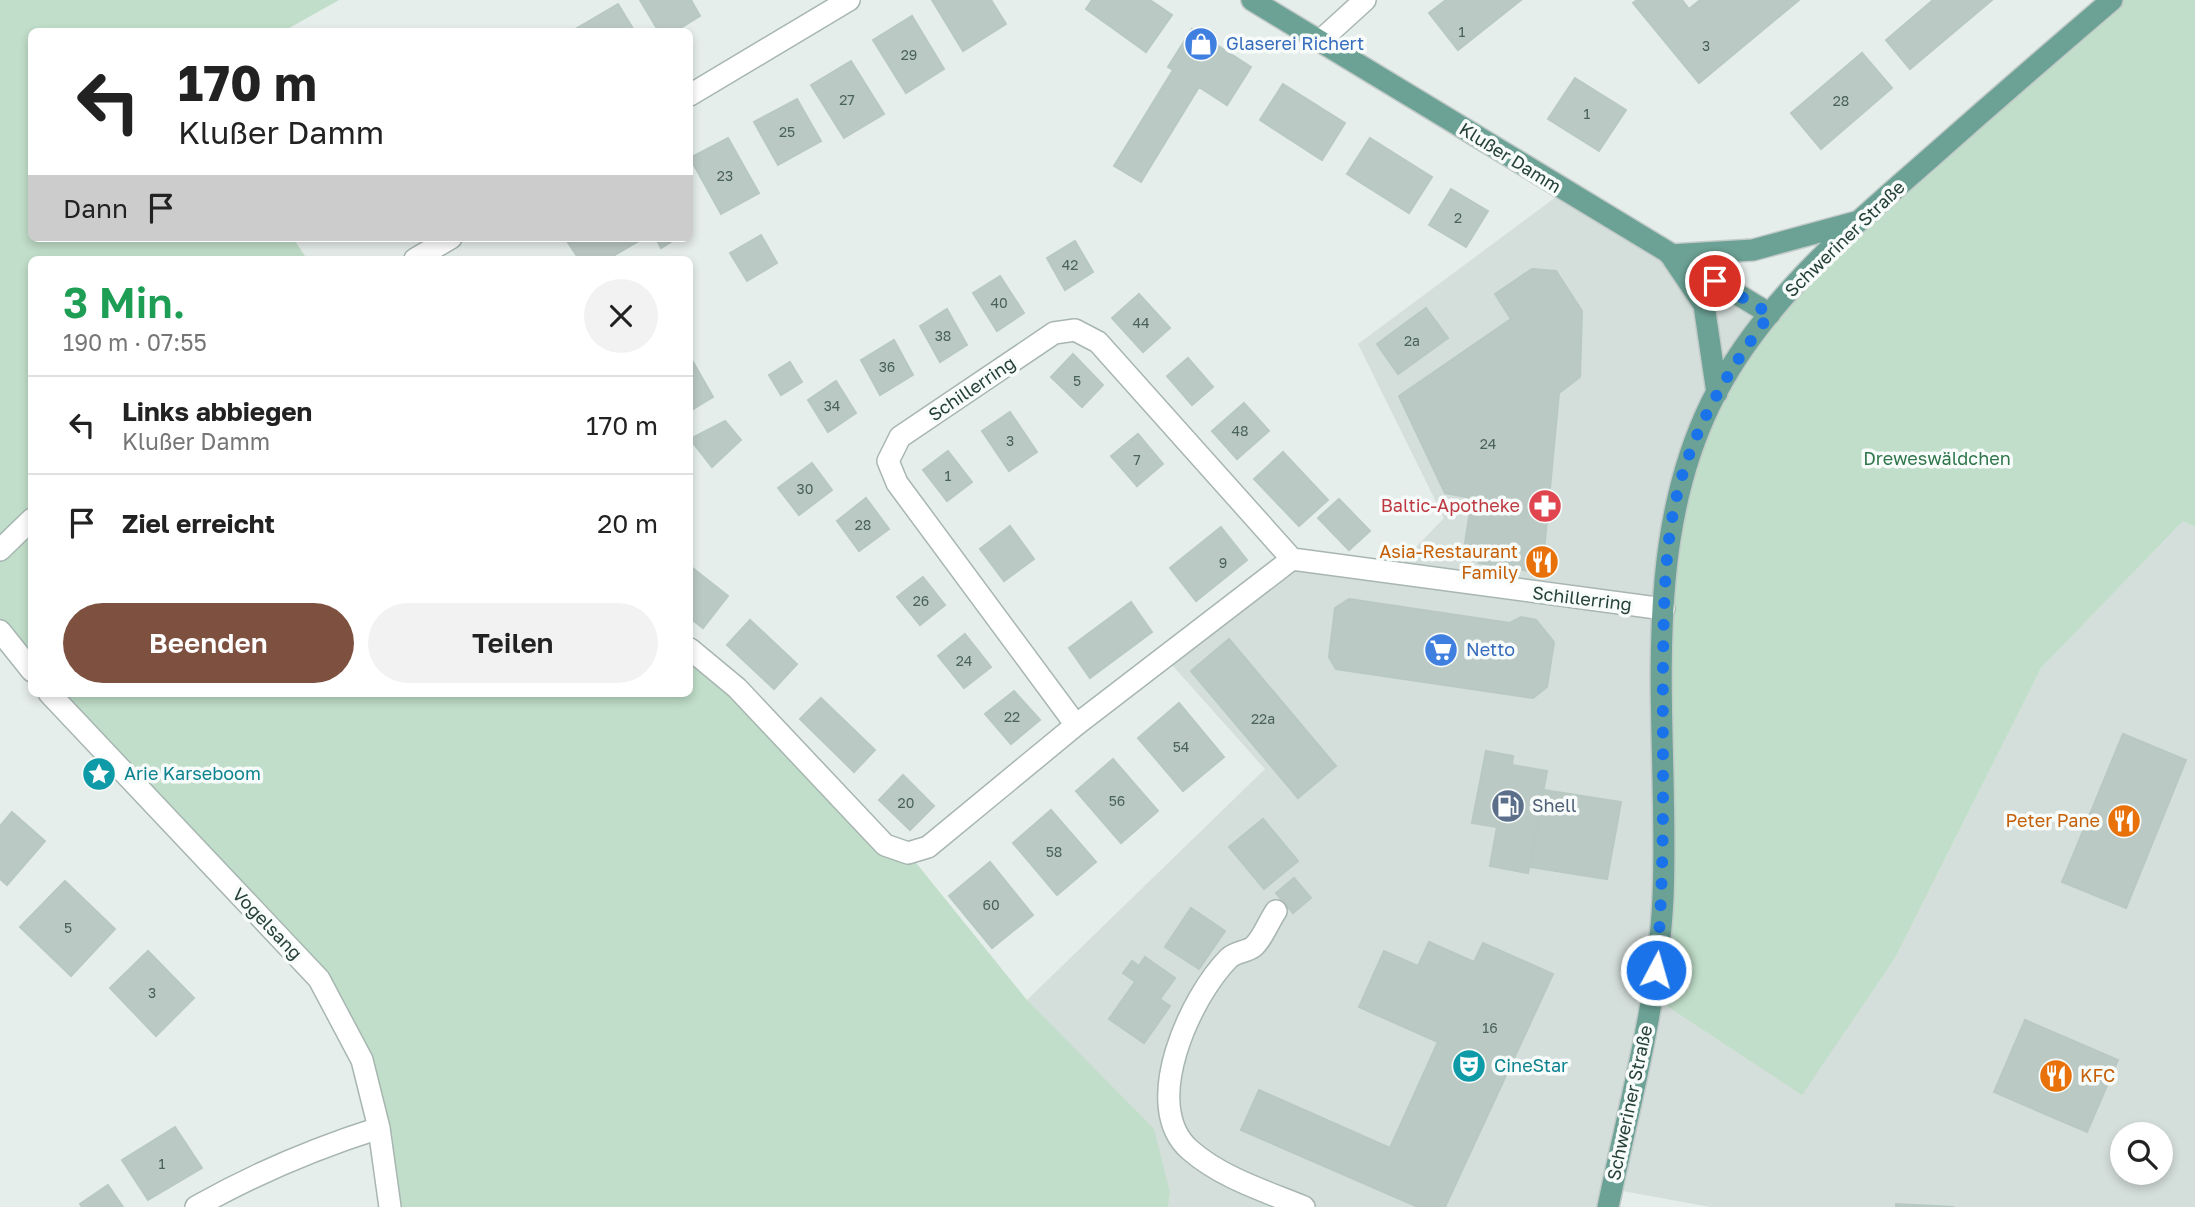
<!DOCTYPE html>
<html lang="de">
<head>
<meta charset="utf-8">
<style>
	body { margin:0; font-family:"Golos Text",sans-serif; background:#f2f2f2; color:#222; height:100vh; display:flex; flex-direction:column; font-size:26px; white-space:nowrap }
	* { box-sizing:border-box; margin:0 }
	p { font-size:23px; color:#767676 }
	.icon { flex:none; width:38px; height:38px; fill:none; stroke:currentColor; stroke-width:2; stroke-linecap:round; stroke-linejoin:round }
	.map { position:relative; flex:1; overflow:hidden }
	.panel { position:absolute; left:28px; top:256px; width:665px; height:441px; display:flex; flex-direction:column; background:#fff; border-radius:10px; box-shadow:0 4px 10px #0003 }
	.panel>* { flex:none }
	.banner { position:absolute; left:28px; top:28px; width:665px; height:214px; border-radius:10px; box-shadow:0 4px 10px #0003; background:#fff; color:#222; overflow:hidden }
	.fabs { position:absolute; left:2110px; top:1122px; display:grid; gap:14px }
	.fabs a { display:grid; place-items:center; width:63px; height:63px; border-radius:50%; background:#fff; box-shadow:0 4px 10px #0003; font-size:35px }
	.pin { position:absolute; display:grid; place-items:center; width:60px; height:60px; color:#fff; margin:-30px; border:4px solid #fff; border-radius:50%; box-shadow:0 2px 7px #0007 }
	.me { position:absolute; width:77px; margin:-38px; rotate:6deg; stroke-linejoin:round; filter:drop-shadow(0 0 5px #0008) }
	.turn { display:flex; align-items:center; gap:24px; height:147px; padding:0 35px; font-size:32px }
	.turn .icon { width:91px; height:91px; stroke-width:2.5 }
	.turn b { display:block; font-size:49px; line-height:60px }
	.then { display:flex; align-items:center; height:66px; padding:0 35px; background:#0003; gap:14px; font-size:26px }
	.round { display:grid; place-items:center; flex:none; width:74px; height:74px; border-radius:37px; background:#f2f2f2 }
	.headline { display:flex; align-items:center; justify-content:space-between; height:119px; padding:0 35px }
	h1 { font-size:42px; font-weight:600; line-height:52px; color:#1e9e55 }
	.action { display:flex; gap:14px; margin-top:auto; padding:14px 35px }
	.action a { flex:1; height:80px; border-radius:42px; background:#7e5040; color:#fff; font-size:28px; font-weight:600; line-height:80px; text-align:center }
	.action a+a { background:#f2f2f2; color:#222 }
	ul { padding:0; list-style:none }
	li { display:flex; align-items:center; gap:21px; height:98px; padding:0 35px; border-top:2px solid #e0e0e0 }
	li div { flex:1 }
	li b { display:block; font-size:26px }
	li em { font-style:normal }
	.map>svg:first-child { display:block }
	.built { fill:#d4deda; fill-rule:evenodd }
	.green { fill:#c0dec9 }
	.building { fill:#bbc9c4; stroke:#b8c8c2; stroke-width:2 }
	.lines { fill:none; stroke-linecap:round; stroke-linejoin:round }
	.minor-casing { stroke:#a8b6b2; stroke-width:24 }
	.major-casing { stroke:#c2cac8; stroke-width:24 }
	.minor { stroke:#fff; stroke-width:21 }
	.major { stroke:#6ca295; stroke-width:21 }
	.route { stroke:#1a73e8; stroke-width:12; stroke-dasharray:0 21.6 }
	.labels { text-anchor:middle; stroke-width:7; stroke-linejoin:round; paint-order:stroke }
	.number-label { font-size:14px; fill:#4a625c }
	.shop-label { font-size:18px; fill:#366cbe; stroke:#f7fbf9; text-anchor:start }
	.street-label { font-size:18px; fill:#254039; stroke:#f7fbf9 }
	.park-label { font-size:18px; fill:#30764c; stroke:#f7fbf9 }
	.health-label { font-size:18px; fill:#be3a42; stroke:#f7fbf9; text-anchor:end }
	.food-label { font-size:18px; fill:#c56008; stroke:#f7fbf9; text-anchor:end }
	.culture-label { font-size:18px; fill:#0d838f; stroke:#f7fbf9; text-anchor:start }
	.service-label { font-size:18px; fill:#4e5e75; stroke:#f7fbf9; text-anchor:start }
</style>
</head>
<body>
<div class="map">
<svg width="2195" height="1207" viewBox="0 0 2195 1207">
	<rect width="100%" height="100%" fill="#e6eeeb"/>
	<path class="built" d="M 1564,191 L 1770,314 L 1653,993 L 1802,1094 L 1895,958 L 2041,668 L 2183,521 L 2195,527 L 2195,1207 L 1710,1207 L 1612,1189 L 1608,1207 L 1168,1207 L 1170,1193 L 1027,1000 L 1265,769 L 1164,656 L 1292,559 L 1390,574 L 1444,518 L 1358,344 ZM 2123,1134 L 2161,1134 L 2161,1172 L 2123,1172 Z"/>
	<path class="green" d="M 0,0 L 339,0 L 284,31 L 32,32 L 32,238 L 293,238 L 307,259 L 32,259 L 31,671 L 0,631 Z
		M 2115,0 L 2195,0 L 2195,527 L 2183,521 L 2041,668 L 1895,958 L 1802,1095 L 1652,996 L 1663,673 L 1679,487 L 1770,314 Z
		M 690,649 L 908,853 L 1027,1000 L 1154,1129 L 1170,1193 L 1168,1207 L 390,1207 L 379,1128 L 319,979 L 49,693 L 690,693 Z"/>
	<path class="building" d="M 640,0 L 691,0 L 700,16 L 674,32 L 659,32 Z
		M 932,0 L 991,0 L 1006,24 L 963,51 Z
		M 1092,0 L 1150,0 L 1172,15 L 1146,52 L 1086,9 Z
		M 1446,0 L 1521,0 L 1458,50 L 1429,13 Z
		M 1637,0 L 1682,0 L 1689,9 L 1700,0 L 1799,0 L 1699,83 L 1633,3 Z
		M 1933,0 L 1992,0 L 1910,69 L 1886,40 Z
		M 618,4 L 635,32 L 572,31 Z
		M 912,16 L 944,69 L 906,93 L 873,40 Z
		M 1192,29 L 1251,67 L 1227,105 L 1199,87 L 1141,182 L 1114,166 L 1173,70 L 1168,67 Z
		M 1862,53 L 1892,88 L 1821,149 L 1791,113 Z
		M 851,61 L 884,114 L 844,138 L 811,85 Z
		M 1575,78 L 1626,110 L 1599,151 L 1548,119 Z
		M 1283,84 L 1345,123 L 1322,160 L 1260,120 Z
		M 797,99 L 821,141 L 778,165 L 754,122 Z
		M 728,138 L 759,193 L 721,214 L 690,158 Z
		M 1370,138 L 1432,177 L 1409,213 L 1347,174 Z
		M 1451,189 L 1488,211 L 1466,247 L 1429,225 Z
		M 761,235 L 777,263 L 747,281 L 730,253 Z
		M 565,238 L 634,238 L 637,242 L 608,259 L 579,259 Z
		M 656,238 L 677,238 L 661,248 Z
		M 1075,241 L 1093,272 L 1065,290 L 1047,258 Z
		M 1532,269 L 1556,271 L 1582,311 L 1580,377 L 1559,393 L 1542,573 L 1479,563 L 1465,543 L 1472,498 L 1445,493 L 1399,396 L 1511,319 L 1495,294 Z
		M 1000,276 L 1024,313 L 997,331 L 973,293 Z
		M 1139,294 L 1170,328 L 1143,352 L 1112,318 Z
		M 1426,308 L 1448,338 L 1398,374 L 1377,344 Z
		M 947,309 L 967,345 L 940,362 L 920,326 Z
		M 894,340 L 913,375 L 880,395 L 861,360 Z
		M 1073,354 L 1103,385 L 1082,407 L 1051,377 Z
		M 1188,358 L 1213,387 L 1192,405 L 1167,376 Z
		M 693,362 L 713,397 L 690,411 L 690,364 Z
		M 790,362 L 802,382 L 781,395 L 769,375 Z
		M 836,381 L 856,413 L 828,432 L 808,400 Z
		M 1244,403 L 1269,431 L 1237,459 L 1212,431 Z
		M 1010,412 L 1037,452 L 1009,471 L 982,431 Z
		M 725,421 L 741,440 L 712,467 L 690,439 Z
		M 1138,434 L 1163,464 L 1137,486 L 1111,456 Z
		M 948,451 L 972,482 L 947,501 L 923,470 Z
		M 1283,452 L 1328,500 L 1299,526 L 1254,479 Z
		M 812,463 L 832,490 L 799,515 L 778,488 Z
		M 866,498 L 889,529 L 859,551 L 837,521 Z
		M 1339,499 L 1370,531 L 1349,550 L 1318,518 Z
		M 1010,526 L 1034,559 L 1004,581 L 980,549 Z
		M 1221,527 L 1247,560 L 1196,601 L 1170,568 Z
		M 690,566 L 728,596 L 703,628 L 690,618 Z
		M 923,577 L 945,605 L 920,625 L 897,597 Z
		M 1349,599 L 1510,623 L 1521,617 L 1536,620 L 1554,642 L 1547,687 L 1533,698 L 1336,669 L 1329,657 L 1335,608 Z
		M 1131,602 L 1152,632 L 1121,655 L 1100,625 Z
		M 750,620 L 797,664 L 774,689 L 727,645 Z
		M 1100,625 L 1121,655 L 1090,678 L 1069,648 Z
		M 965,634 L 991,667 L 964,688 L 938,656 Z
		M 1229,639 L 1336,766 L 1298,798 L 1191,671 Z
		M 1014,691 L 1040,720 L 1011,744 L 985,714 Z
		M 821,698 L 875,750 L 854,772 L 800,719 Z
		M 1179,703 L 1224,757 L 1183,791 L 1138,738 Z
		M 2123,734 L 2186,760 L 2126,908 L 2062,882 Z
		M 1486,751 L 1513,756 L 1512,765 L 1547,771 L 1528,873 L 1490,866 L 1497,827 L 1472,823 Z
		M 1113,759 L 1158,811 L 1121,843 L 1076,791 Z
		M 903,775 L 934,806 L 910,830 L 879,800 Z
		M 1544,790 L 1621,802 L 1607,879 L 1530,867 Z
		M 1051,810 L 1096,862 L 1057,895 L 1013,843 Z
		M 12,812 L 45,841 L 7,885 L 0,879 L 0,826 Z
		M 1263,819 L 1298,861 L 1264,889 L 1229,847 Z
		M 990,862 L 1033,915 L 992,948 L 949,896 Z
		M 1294,878 L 1311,898 L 1293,913 L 1276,893 Z
		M 65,881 L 115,929 L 71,976 L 20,927 Z
		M 1191,908 L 1225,931 L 1199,969 L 1165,947 Z
		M 1429,942 L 1474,962 L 1483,943 L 1553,974 L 1445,1207 L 1418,1207 L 1241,1130 L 1259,1090 L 1390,1148 L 1438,1042 L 1359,1007 L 1384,951 L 1418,966 Z
		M 148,951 L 194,998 L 156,1036 L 110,988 Z
		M 1145,957 L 1175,978 L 1160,999 L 1123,973 L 1132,961 L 1139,966 Z
		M 1135,982 L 1170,1006 L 1144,1043 L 1109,1019 Z
		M 2025,1020 L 2118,1060 L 2087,1132 L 1994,1092 Z
		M 175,1127 L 202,1168 L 148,1200 L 122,1160 Z
		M 108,1185 L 123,1207 L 82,1207 L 80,1204 Z
		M 1896,1204 L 1954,1207 L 1896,1207 Z"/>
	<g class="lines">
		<g class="minor-casing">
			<path id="minor" d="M 1320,41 L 1365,0
				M 690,95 L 849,0
				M 415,259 L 451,238
				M 0,550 L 32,519
				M 0,631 L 32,671
				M 690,649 L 737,688 L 885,845 L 908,853 L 928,847 L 1076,725 L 1292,559
				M 49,693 L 319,979 L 362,1060 L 379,1128 L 390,1207
				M 1076,725 L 897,483 L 888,461 L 900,437 L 1054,333 L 1075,330 L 1098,342 L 1292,559 L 1664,609
				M 1276,911 C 1269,921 1262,940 1253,947 C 1246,952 1235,952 1229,958 C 1191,996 1139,1106 1190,1150 C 1222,1178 1265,1191 1304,1207
				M 196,1207 C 254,1174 316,1148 379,1128"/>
		</g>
		<g class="major-casing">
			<path id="major" d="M 1252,0 L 1770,314
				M 1670,255 L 1753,250 L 1856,222
				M 1673,259 L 1704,305 L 1717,393
				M 1608,1207 C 1629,1105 1658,1003 1663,898 C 1670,734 1636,556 1711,403 C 1759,305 1847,231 1928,160 C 1989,106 2050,53 2112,0"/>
		</g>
		<use href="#minor" class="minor"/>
		<use href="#major" class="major"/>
	</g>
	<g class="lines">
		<path class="route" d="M 1656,970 C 1666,867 1662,764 1663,661 C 1664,604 1664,543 1679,487 C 1696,422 1731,367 1770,314 L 1715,281"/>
	</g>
	<defs>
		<g id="shop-disc" transform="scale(1.75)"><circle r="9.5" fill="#3f7fe0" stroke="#f7fbf9"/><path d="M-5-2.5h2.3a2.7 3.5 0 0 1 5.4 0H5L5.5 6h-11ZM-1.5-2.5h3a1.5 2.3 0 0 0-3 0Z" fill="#fff"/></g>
		<g id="pharmacy-disc" transform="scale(1.75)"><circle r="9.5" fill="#e0444e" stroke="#f7fbf9"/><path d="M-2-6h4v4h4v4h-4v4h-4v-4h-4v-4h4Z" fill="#fff"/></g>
		<g id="restaurant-disc" transform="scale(1.75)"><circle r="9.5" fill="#e8710a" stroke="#f7fbf9"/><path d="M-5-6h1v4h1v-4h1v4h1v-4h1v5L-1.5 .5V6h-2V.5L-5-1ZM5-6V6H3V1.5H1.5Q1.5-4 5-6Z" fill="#fff"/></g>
		<g id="supermarket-disc" transform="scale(1.75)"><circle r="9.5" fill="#3f7fe0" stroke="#f7fbf9"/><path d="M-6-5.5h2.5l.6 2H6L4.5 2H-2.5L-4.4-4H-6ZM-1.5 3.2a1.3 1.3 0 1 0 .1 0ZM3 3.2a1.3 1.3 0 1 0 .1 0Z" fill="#fff"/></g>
		<g id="sight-disc" transform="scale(1.75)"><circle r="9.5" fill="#0f9aa8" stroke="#f7fbf9"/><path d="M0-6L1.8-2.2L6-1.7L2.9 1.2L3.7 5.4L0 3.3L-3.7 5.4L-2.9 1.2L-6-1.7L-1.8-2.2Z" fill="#fff"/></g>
		<g id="fuel-disc" transform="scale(1.75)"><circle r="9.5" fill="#5c6f8a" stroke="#f7fbf9"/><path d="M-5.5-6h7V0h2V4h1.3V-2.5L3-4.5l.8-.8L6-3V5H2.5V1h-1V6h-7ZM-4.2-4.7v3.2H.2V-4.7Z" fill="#fff"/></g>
		<g id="theatre-disc" transform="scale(1.75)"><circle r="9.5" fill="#0f9aa8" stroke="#f7fbf9"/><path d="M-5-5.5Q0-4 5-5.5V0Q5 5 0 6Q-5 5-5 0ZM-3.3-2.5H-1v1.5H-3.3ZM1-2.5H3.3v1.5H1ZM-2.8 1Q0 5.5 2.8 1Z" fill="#fff"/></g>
	</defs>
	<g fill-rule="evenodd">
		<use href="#shop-disc" x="1201" y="44"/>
		<use href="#pharmacy-disc" x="1545" y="506"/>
		<use href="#restaurant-disc" x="1542" y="562"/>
		<use href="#supermarket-disc" x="1441" y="650"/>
		<use href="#sight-disc" x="99" y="774"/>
		<use href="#fuel-disc" x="1508" y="806"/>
		<use href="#restaurant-disc" x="2124" y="821"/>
		<use href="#theatre-disc" x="1469" y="1066"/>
		<use href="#restaurant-disc" x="2056" y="1076"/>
	</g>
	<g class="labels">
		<g class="number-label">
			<text x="1462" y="37">1</text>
			<text x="1706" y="51">3</text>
			<text x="909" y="60">29</text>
			<text x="847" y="105">27</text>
			<text x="1841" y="106">28</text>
			<text x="1587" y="119">1</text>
			<text x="787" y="137">25</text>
			<text x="725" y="181">23</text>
			<text x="1458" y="223">2</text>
			<text x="1070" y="270">42</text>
			<text x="999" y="308">40</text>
			<text x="1141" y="328">44</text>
			<text x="943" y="341">38</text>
			<text x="1412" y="346">2a</text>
			<text x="887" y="372">36</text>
			<text x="1077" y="386">5</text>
			<text x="832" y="411">34</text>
			<text x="1240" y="436">48</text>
			<text x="1010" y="446">3</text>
			<text x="1488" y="449">24</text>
			<text x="1137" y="465">7</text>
			<text x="948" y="481">1</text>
			<text x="805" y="494">30</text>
			<text x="863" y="530">28</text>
			<text x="1223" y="568">9</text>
			<text x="921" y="606">26</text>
			<text x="964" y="666">24</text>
			<text x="1012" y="722">22</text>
			<text x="1263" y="724">22a</text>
			<text x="1181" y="752">54</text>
			<text x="1117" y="806">56</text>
			<text x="906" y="808">20</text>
			<text x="1054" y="857">58</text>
			<text x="991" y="910">60</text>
			<text x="68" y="933">5</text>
			<text x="152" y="998">3</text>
			<text x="1490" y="1033">16</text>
			<text x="162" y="1169">1</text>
		</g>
		<g class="shop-label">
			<text x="1226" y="50">Glaserei Richert</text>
			<text x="1466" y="656">Netto</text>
		</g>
		<g class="street-label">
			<text transform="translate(1510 158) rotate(32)" y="6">Klußer Damm</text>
			<text transform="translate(1845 239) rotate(-44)" y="6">Schweriner Straße</text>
			<text transform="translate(972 389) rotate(-34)" y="6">Schillerring</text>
			<text transform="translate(1582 599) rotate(7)" y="6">Schillerring</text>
			<text transform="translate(267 924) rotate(46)" y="6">Vogelsang</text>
			<text transform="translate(1630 1103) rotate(-78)" y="6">Schweriner Straße</text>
		</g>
		<g class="park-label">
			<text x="1937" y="465">Dreweswäldchen</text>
		</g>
		<g class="health-label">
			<text x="1520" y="512">Baltic-Apotheke</text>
		</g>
		<g class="food-label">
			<text x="1518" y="558">Asia-Restaurant<tspan x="1518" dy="21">Family</tspan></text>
			<text x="2100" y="827">Peter Pane</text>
			<text x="2080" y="1082" text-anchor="start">KFC</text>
		</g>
		<g class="culture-label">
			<text x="124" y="780">Arie Karseboom</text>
			<text x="1494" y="1072">CineStar</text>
		</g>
		<g class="service-label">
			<text x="1532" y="812">Shell</text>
		</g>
	</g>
</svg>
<div class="fabs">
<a><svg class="icon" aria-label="search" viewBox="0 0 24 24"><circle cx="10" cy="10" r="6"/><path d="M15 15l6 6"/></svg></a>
</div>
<div class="pin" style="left:1715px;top:281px;background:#d93025"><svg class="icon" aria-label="arrive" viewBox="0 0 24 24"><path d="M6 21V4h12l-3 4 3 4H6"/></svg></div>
<svg class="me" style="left:1656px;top:970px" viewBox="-20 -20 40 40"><circle r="17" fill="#1a73e8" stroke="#fff" stroke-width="3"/><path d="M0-11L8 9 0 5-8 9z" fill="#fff"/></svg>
<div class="banner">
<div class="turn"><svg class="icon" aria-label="left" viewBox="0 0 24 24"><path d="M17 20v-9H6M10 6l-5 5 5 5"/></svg><div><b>170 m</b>Klußer Damm</div></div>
<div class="then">Dann<svg class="icon" aria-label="arrive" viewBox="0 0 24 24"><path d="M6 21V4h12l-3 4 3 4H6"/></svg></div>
</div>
<section class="panel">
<div class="headline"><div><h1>3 Min.</h1><p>190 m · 07:55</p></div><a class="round"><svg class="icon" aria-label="close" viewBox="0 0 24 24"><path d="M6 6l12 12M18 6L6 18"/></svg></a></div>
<ul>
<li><svg class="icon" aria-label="left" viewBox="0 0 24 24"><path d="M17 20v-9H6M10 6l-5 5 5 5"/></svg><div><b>Links abbiegen</b><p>Klußer Damm</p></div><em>170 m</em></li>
<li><svg class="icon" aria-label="arrive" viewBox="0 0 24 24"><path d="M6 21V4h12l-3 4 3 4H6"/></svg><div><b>Ziel erreicht</b></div><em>20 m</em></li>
</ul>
<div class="action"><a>Beenden</a><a>Teilen</a></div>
</section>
</div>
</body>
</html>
